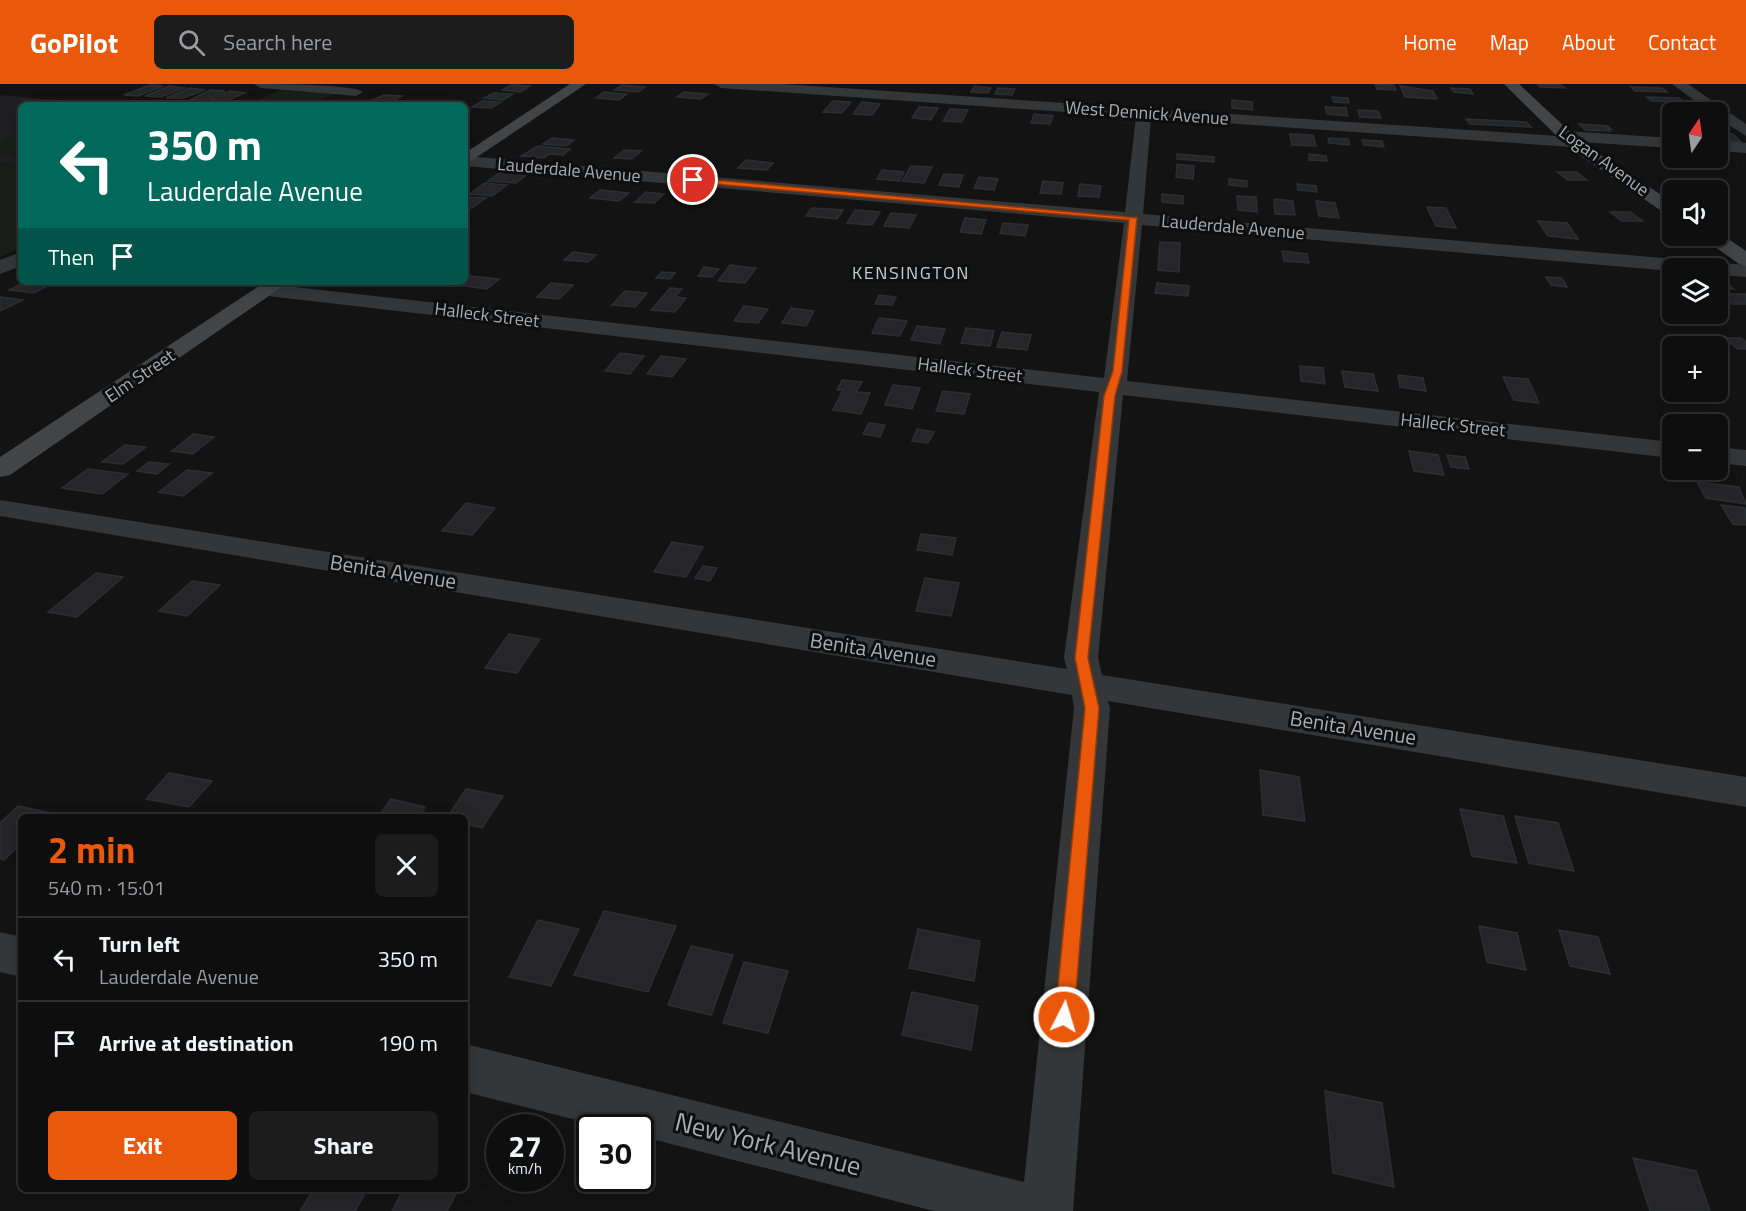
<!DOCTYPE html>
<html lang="en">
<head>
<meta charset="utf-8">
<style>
	body { margin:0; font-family:"Titillium Web",sans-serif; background:#1c1c1d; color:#f1f3f6; height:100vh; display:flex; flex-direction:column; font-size:22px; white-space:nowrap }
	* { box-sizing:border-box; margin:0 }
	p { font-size:20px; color:#9b9c9e }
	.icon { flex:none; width:33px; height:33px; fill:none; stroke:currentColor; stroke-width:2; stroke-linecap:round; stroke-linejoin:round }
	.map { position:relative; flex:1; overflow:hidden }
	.details { position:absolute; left:18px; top:730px; width:450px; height:378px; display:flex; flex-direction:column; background:#0e0e0f; border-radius:9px; box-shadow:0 3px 15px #0003,0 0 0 2px #2e2e2f }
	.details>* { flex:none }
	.guide { position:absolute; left:18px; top:18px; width:450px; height:183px; border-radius:9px; box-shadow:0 3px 15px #0003,0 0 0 2px #2e2e2f; background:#00695c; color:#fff; overflow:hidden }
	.needle { width:39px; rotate:13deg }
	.controls { position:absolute; left:1662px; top:18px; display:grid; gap:12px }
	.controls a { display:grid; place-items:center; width:66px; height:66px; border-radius:9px; background:#0e0e0f; box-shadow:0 3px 15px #0003,0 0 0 2px #2e2e2f; font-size:30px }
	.speed { position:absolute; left:486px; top:1030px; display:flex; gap:12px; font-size:30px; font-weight:700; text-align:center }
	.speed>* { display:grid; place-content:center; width:78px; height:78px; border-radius:50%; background:#0e0e0f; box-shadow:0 3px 15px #0003,0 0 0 2px #2e2e2f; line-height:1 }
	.speed small { font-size:15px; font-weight:400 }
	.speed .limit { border:3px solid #111; border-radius:9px; background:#fff; color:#111 }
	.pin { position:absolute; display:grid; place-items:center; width:51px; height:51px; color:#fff; margin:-26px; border:3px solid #fff; border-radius:50%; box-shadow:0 2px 6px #0007 }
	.me { position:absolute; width:66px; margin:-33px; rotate:5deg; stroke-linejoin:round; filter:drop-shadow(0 0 4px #0008) }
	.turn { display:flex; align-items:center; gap:21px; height:126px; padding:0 30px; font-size:27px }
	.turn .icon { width:78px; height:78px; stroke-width:2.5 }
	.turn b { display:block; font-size:42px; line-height:51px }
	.then { display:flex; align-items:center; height:57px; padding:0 30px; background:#0003; gap:12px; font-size:22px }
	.round { display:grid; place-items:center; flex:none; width:63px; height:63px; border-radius:9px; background:#1c1c1d }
	.overview { display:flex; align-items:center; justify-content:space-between; height:102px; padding:0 30px }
	h1 { font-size:36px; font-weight:700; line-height:45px; color:#ea580c }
	.action { display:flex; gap:12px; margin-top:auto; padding:12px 30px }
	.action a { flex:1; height:69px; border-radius:9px; background:#ea580c; color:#fff; font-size:24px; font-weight:700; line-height:69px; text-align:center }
	.action a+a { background:#1c1c1d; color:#f1f3f6 }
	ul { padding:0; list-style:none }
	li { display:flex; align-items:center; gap:18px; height:84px; padding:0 30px; border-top:2px solid #2e2e2f }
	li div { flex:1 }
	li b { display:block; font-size:22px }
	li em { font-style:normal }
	header { display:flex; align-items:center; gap:36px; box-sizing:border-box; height:84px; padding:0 30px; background:#ea580c; color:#fff }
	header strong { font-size:28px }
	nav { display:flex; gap:33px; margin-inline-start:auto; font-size:21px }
	.search { width:420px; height:54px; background:#1c1c1d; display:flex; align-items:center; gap:15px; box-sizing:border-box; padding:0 21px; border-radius:9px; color:#9b9c9e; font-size:22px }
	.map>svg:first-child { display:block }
	.built { fill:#1f1f21 }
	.green { fill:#1a1e19 }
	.building { fill:#262628; stroke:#2d2e30; stroke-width:1.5 }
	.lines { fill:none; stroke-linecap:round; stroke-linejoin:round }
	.street { fill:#343638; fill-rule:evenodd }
	.secondary { fill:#424548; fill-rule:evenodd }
	.route { fill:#ea580c; stroke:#983908; stroke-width:1.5 }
	.labels { text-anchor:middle; stroke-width:6; stroke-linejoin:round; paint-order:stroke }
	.far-street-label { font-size:18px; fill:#a6adb3; stroke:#0e0e0f }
	.far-neighbourhood-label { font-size:18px; letter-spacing:1.5px; fill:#c6cbcf; stroke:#0e0e0f }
	.street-label { font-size:21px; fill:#a6adb3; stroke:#0e0e0f }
	.near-street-label { font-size:26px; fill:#a6adb3; stroke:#0e0e0f }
</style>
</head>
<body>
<header>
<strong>GoPilot</strong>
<div class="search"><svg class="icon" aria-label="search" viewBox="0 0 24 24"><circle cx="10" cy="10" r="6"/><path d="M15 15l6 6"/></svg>Search here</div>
<nav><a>Home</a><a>Map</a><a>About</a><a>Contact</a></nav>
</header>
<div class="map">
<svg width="1746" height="1127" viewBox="0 0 1746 1127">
	<rect width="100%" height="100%" fill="#131314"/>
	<path class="built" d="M 0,11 L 115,21 L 21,21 L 21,81 L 0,79 Z"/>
	<path class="green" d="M 280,6 L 333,10 L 311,21 L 250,20 Z
		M 16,50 L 21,51 L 21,72 L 0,70 L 0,57 Z
		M 0,79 L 21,81 L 21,163 L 0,173 Z"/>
	<path class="building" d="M 1375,0 L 1394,1 L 1396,6 L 1377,5 Z
		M 1537,0 L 1561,1 L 1565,4 L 1540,3 Z
		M 150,1 L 163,2 L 138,12 L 124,11 Z
		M 511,1 L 530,2 L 521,8 L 502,6 Z
		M 622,1 L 645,3 L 638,8 L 614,6 Z
		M 169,2 L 184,4 L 161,13 L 145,12 Z
		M 974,2 L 991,4 L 988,9 L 971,8 Z
		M 1400,2 L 1433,7 L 1437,15 L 1405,13 Z
		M 1631,3 L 1662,4 L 1667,8 L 1635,7 Z
		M 190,4 L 205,6 L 183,14 L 166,14 Z
		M 998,4 L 1015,5 L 1012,11 L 995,10 Z
		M 1451,4 L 1470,5 L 1473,10 L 1454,8 Z
		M 210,6 L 225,7 L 203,17 L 190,16 Z
		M 230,7 L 245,9 L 226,17 L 210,16 Z
		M 604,8 L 627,10 L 619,16 L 596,14 Z
		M 684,8 L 708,10 L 701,15 L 677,13 Z
		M 494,9 L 513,10 L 503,16 L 484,14 Z
		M 384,11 L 402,12 L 391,18 L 372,16 Z
		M 1332,13 L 1348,14 L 1349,19 L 1334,18 Z
		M 1647,13 L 1679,14 L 1684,18 L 1652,17 Z
		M 1232,16 L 1252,18 L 1253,26 L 1232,24 Z
		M 482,17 L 501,18 L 491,24 L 472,23 Z
		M 833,17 L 851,18 L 842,29 L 823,28 Z
		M 862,18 L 880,20 L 872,31 L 853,30 Z
		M 919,23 L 938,24 L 931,36 L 912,34 Z
		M 1325,23 L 1346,24 L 1348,32 L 1327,30 Z
		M 950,25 L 968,26 L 962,38 L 943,37 Z
		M 1358,26 L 1378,27 L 1381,34 L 1360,33 Z
		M 1034,30 L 1053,32 L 1050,40 L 1031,39 Z
		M 1466,35 L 1526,38 L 1531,43 L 1470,40 Z
		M 1579,40 L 1608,42 L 1611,45 L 1607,44 L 1610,47 L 1585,46 Z
		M 1718,49 L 1733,50 L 1741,58 L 1718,56 Z
		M 1290,50 L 1313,51 L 1316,62 L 1292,61 Z
		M 552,54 L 574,56 L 566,62 L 543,60 Z
		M 1328,54 L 1348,55 L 1350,61 L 1329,59 Z
		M 1362,56 L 1382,57 L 1384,63 L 1364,61 Z
		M 538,62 L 570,65 L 563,71 L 549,70 L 544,74 L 521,72 Z
		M 624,66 L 641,67 L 632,75 L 614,74 Z
		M 1177,70 L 1214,73 L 1214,78 L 1177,75 Z
		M 1309,70 L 1326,72 L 1327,77 L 1309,76 Z
		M 746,76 L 773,79 L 767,86 L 738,84 Z
		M 1177,80 L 1194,82 L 1193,95 L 1176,93 Z
		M 911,82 L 932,83 L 924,99 L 902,97 Z
		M 882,86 L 904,88 L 899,97 L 877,95 Z
		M 1557,88 L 1576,88 L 1587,96 L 1568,96 Z
		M 499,89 L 526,91 L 516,99 L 488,97 Z
		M 944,90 L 963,91 L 959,103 L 939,101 Z
		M 979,93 L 998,95 L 994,106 L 974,104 Z
		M 1229,95 L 1247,97 L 1247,103 L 1229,101 Z
		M 1043,97 L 1063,99 L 1061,110 L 1040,109 Z
		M 485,99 L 507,101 L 492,112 L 470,110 Z
		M 1080,100 L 1101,102 L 1099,113 L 1078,112 Z
		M 1297,100 L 1316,102 L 1317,108 L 1298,106 Z
		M 600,106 L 629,109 L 619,117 L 590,114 Z
		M 646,108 L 664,110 L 654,119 L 635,118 Z
		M 1162,110 L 1183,112 L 1183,120 L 1162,118 Z
		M 1237,112 L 1256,113 L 1257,128 L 1238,126 Z
		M 468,113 L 486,114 L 472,124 L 465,124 L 465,115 Z
		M 1274,115 L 1293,117 L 1295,131 L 1275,130 Z
		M 1316,117 L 1335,119 L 1339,134 L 1319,132 Z
		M 1427,123 L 1446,124 L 1456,144 L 1436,142 Z
		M 812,124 L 843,126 L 837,135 L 806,132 Z
		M 855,126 L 880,128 L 872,141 L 847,139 Z
		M 1610,128 L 1630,128 L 1643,137 L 1622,137 Z
		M 891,129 L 916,131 L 909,144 L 884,142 Z
		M 965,134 L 986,136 L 981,150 L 960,148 Z
		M 1538,137 L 1567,139 L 1578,155 L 1548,152 Z
		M 1003,139 L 1028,141 L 1025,152 L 1000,149 Z
		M 1160,158 L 1180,159 L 1179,188 L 1158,186 Z
		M 1282,167 L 1307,170 L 1309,179 L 1284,177 Z
		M 573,168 L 596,171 L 588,178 L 564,176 Z
		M 730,181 L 756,184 L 745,199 L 718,197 Z
		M 704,183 L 719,185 L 712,193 L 698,192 Z
		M 662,188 L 675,189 L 670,195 L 656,194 Z
		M 471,192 L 499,195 L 487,205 L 458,201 Z
		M 1546,193 L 1562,194 L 1567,203 L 1551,201 Z
		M 1718,195 L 1722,195 L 1734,205 L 1718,204 Z
		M 24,198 L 55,198 L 34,209 L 9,206 Z
		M 551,199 L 573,201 L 559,215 L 537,213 Z
		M 1157,199 L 1189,202 L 1188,212 L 1155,209 Z
		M 670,204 L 682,205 L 675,213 L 686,214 L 675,228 L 651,226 Z
		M 625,207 L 647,209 L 635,223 L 612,221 Z
		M 1719,210 L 1746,210 L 1746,220 L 1732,220 Z
		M 879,211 L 896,213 L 892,221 L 875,220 Z
		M 0,213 L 23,216 L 0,227 Z
		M 744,222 L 768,225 L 758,239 L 734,237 Z
		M 791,224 L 814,227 L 806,242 L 782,239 Z
		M 879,234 L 907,237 L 900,252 L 872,249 Z
		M 917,242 L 945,245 L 940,260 L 911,256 Z
		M 966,244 L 994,247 L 990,262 L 961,259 Z
		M 1002,248 L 1031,251 L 1027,266 L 997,263 Z
		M 1724,254 L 1741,254 L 1746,258 L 1746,265 L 1738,265 Z
		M 620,269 L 644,272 L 630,290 L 605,287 Z
		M 661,272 L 686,275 L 672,293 L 647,290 Z
		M 1300,282 L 1323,284 L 1325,300 L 1301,297 Z
		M 1342,287 L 1373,290 L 1378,307 L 1345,303 Z
		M 1398,291 L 1423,294 L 1426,307 L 1400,303 Z
		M 1503,293 L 1528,295 L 1539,319 L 1514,316 Z
		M 842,296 L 862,298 L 856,308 L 870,309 L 861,330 L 833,326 L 843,306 L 837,306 Z
		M 893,301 L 920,304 L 912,325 L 885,321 Z
		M 943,307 L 970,310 L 964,330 L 936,327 Z
		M 869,339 L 885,341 L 880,353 L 863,350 Z
		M 917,345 L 934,348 L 928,359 L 912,357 Z
		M 193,350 L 214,353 L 193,370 L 172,367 Z
		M 125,361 L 146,363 L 123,380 L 102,378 Z
		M 1409,367 L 1438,371 L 1444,391 L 1414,387 Z
		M 1447,371 L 1465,373 L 1469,385 L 1451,383 Z
		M 149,378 L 169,380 L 157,390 L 137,387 Z
		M 88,385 L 128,390 L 102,410 L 62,404 Z
		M 187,386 L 212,389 L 183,412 L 159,408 Z
		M 1697,398 L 1739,403 L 1746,420 L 1706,414 Z
		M 466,419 L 495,424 L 472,451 L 442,447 Z
		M 1721,421 L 1745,424 L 1746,441 L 1733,440 Z
		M 921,450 L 956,454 L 952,471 L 917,466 Z
		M 672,458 L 703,463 L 686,493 L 654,488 Z
		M 703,482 L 717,484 L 710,497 L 695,494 Z
		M 96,489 L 123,493 L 77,533 L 48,528 Z
		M 925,494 L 959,499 L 951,532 L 916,527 Z
		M 192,497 L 220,501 L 187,532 L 159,527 Z
		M 509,550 L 540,555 L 517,589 L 485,584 Z
		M 1260,686 L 1299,693 L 1305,737 L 1263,731 Z
		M 169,689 L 212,697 L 189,723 L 146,715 Z
		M 466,705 L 503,712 L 482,744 L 465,740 L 465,734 L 447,734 Z
		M 391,715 L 425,723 L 418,734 L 377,734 Z
		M 18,722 L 51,729 L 47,734 L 21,734 L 21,760 L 4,776 L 0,775 L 0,739 Z
		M 1460,725 L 1503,732 L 1517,779 L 1472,772 Z
		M 1515,732 L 1558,739 L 1574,787 L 1529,779 Z
		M 604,827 L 676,842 L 648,908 L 574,891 Z
		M 538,836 L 579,845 L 551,902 L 509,893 Z
		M 1479,842 L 1517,849 L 1526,886 L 1487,878 Z
		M 918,845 L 980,857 L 974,897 L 909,884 Z
		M 1559,846 L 1598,853 L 1610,890 L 1570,882 Z
		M 691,862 L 733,871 L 711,931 L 668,921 Z
		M 744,878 L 788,887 L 768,949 L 723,939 Z
		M 912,908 L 978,922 L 971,966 L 902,951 Z
		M 1325,1007 L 1382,1019 L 1394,1103 L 1333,1089 Z
		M 1633,1074 L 1696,1087 L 1710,1127 L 1650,1127 Z
		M 313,1106 L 367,1106 L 355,1127 L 300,1127 Z
		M 403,1106 L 458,1106 L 447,1127 L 392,1127 Z"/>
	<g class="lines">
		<path class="street" d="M 254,0 C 273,0 353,0 363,8 L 356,12 L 261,4 Z
			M 714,0 L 783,0 L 1558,52 L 1566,47 L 1672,54 L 1672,64 L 1580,58 L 1572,63 L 1151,34 L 1143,130 L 1746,181 L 1746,193 L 1718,191 L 1718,184 L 1672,187 L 1142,141 L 1127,297 L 1672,358 L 1672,374 L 1123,311 L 1098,574 L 1102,591 L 1746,693 L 1746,723 L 1108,617 L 1110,624 L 1073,1127 L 934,1127 L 640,1052 L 640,1044 L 608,1044 L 465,1008 L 465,960 L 1024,1098 L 1074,624 L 1072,611 L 0,432 L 0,416 L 1067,585 L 1064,574 L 1099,308 L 268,212 L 261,210 L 258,206 L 261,202 L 268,200 L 1104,294 L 1124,139 L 465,82 L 465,72 L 1125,128 L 1136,33 L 721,4 Z
			M 1672,0 L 1688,0 L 1746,40 L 1746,52 L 1718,34 L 1718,28 L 1710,28 Z
			M 1718,57 L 1746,59 L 1746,69 L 1718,67 Z
			M 21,168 L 21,182 L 0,190 L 0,176 Z
			M 1718,363 L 1746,366 L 1746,382 L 1718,379 Z
			M 0,848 L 21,853 L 21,893 L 0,888 Z"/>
		<path class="secondary" d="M 570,0 L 586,0 L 465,81 L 465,69 Z
			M 1504,0 L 1519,0 L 1581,58 L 1672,118 L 1672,131 L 1666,130 L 1569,64 Z
			M 1718,148 L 1746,167 L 1746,182 L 1739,180 L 1700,152 L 1718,152 Z
			M 265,198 L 289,198 L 10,391 L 0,393 L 0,373 Z"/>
	</g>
	<path class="route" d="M 693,94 L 1137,134 L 1122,287 L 1115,312 L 1088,574 L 1099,624 L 1074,933 L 1071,940 L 1064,942 L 1057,940 L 1055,933 L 1085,624 L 1075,574 L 1104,312 L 1113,287 L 1129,136 L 691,98 Z"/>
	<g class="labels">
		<g class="far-street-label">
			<text transform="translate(1147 29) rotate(4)" y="6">West Dennick Avenue</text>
			<text transform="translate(1604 77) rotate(36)" y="6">Logan Avenue</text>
			<text transform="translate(569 86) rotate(5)" y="6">Lauderdale Avenue</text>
			<text transform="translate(1233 143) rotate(5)" y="6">Lauderdale Avenue</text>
			<text transform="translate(487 231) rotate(7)" y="6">Halleck Street</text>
			<text transform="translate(970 286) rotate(7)" y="6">Halleck Street</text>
			<text transform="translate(140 292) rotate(-34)" y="6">Elm Street</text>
			<text transform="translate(1453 341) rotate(6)" y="6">Halleck Street</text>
		</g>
		<g class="far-neighbourhood-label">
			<text x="911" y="195">KENSINGTON</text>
		</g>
		<g class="street-label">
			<text transform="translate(393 488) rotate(9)" y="7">Benita Avenue</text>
			<text transform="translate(873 566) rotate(9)" y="7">Benita Avenue</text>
			<text transform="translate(1353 644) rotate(9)" y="7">Benita Avenue</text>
		</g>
		<g class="near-street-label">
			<text transform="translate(768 1060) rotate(14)" y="9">New York Avenue</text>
		</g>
	</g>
</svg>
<div class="controls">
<a><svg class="needle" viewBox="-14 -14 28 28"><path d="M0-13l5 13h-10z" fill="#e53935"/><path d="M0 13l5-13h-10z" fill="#9b9c9e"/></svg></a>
<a><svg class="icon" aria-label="sound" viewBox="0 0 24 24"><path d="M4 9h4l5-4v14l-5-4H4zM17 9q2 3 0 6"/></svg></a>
<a><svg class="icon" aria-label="layers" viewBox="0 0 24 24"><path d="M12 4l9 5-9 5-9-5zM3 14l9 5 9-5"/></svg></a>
<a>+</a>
<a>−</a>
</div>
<div class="speed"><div>27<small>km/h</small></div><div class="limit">30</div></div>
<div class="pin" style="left:693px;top:96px;background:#d93025"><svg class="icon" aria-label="arrive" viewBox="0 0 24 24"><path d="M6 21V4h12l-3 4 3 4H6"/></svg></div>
<svg class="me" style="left:1064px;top:933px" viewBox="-20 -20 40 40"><circle r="17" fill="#ea580c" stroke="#fff" stroke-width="3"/><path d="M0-11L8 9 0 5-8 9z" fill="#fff"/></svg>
<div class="guide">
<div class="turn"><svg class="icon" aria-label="left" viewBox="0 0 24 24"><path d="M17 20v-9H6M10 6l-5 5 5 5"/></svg><div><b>350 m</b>Lauderdale Avenue</div></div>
<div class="then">Then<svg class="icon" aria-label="arrive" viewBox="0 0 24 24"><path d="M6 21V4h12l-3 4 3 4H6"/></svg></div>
</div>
<section class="details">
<div class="overview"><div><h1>2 min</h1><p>540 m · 15:01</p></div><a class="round"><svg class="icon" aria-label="close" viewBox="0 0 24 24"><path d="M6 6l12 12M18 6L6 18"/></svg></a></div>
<ul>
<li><svg class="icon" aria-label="left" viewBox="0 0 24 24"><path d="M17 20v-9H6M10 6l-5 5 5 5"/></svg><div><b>Turn left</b><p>Lauderdale Avenue</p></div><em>350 m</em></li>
<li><svg class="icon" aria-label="arrive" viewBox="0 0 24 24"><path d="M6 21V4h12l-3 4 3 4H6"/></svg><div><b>Arrive at destination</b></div><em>190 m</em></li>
</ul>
<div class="action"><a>Exit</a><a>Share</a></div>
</section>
</div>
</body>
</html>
